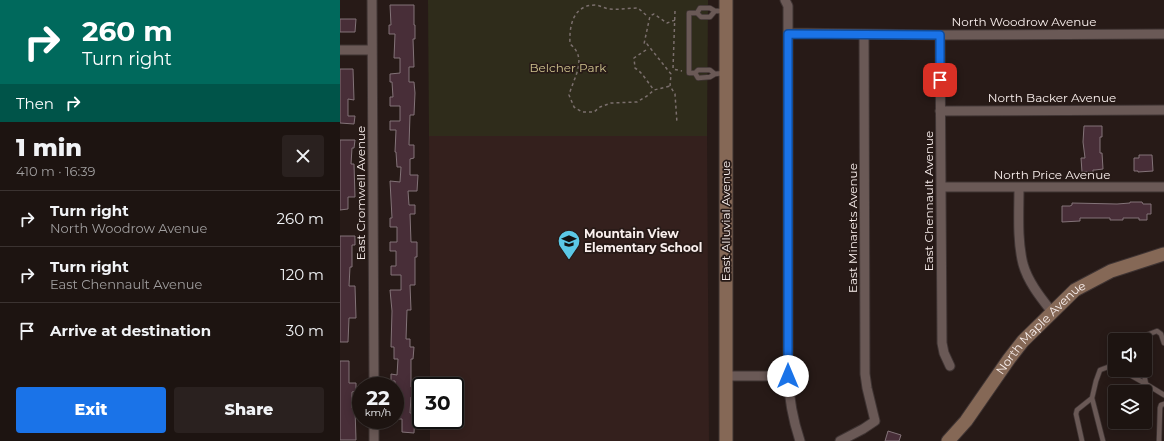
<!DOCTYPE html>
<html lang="en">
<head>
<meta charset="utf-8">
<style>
	body { margin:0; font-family:Montserrat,sans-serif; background:#2a211f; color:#f1f3f6; height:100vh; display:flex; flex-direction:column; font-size:15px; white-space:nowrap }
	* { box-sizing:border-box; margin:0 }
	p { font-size:13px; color:#a09e9f }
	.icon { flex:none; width:22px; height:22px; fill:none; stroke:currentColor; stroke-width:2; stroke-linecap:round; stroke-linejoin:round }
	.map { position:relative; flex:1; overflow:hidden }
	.panel { display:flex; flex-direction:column; background:#1d1411; width:340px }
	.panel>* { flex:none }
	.guide { background:#00695c; color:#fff; overflow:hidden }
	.controls { position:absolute; left:768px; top:333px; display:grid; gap:8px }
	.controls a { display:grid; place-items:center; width:44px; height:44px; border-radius:4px; background:#1d1411; box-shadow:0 2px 10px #0003,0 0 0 1px #3b3331; font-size:20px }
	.speed { position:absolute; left:12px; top:377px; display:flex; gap:8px; font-size:20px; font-weight:700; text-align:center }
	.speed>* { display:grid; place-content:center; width:52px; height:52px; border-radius:50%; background:#1d1411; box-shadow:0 2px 10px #0003,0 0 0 1px #3b3331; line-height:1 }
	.speed small { font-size:10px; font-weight:400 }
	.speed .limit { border:2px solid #111; border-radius:6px; background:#fff; color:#111 }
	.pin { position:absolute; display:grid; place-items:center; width:34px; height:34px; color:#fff; margin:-17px; border-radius:8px; box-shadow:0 2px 6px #0006 }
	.me { position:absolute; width:44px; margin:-22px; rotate:0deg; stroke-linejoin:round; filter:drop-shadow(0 0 3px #0008) }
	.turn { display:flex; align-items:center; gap:14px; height:84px; padding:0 16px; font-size:18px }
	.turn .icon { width:52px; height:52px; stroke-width:2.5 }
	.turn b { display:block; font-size:28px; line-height:34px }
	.then { display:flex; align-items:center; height:38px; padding:0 16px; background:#0003; gap:8px; font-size:15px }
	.round { display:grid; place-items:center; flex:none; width:42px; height:42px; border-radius:4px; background:#2a211f }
	.head { display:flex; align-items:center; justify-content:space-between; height:68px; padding:0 16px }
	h1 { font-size:24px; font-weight:800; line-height:30px }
	.action { display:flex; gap:8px; margin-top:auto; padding:8px 16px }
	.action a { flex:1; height:46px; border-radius:4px; background:#1a73e8; color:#fff; font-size:16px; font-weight:800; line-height:46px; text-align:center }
	.action a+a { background:#2a211f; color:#f1f3f6 }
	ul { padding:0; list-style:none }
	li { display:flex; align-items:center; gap:12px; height:56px; padding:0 16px; border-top:1px solid #3b3331 }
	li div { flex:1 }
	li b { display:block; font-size:15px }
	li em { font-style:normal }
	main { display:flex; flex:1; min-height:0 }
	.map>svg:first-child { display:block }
	.built { fill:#34201d }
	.green { fill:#2f2c1b }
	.building { fill:#482e38; stroke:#837378 }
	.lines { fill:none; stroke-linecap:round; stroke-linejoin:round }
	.lane-casing { stroke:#3f3433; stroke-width:6 }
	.street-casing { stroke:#3f3433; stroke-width:11 }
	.secondary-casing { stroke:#3f3433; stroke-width:15 }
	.path { stroke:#7b6f6d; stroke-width:1.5; stroke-dasharray:3 3; stroke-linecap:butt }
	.lane { stroke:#6a5956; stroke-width:4.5 }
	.street { stroke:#6a5956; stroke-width:9 }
	.secondary { stroke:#856856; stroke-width:13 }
	.route-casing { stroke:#114b97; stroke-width:10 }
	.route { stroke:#1a73e8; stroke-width:7 }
	.labels { text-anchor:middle; stroke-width:3.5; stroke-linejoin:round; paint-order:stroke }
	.street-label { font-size:12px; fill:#f9efed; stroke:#271a17 }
	.park-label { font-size:12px; fill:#cfc38e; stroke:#271a17 }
	.poi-label { font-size:12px; font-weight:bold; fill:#f9efed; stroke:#271a17; text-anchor:start }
</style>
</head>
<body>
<main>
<section class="panel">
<div class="guide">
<div class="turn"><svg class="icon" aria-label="right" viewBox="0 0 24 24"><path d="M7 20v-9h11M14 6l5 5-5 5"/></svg><div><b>260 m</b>Turn right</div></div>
<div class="then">Then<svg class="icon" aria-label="right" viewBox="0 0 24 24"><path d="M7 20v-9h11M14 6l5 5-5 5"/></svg></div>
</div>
<div class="head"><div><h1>1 min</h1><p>410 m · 16:39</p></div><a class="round"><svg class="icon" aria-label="close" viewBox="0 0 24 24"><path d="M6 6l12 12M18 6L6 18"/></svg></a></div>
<ul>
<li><svg class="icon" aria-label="right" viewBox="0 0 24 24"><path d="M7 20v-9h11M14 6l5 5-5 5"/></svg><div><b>Turn right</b><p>North Woodrow Avenue</p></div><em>260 m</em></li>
<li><svg class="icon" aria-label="right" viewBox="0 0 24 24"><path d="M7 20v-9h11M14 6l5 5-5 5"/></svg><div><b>Turn right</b><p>East Chennault Avenue</p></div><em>120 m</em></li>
<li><svg class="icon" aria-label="arrive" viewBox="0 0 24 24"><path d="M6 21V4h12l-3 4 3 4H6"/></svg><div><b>Arrive at destination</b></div><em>30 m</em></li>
</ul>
<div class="action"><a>Exit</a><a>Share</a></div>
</section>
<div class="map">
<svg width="824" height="441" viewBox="0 0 824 441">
	<rect width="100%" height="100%" fill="#271a17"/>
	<path class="built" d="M 89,136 L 367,136 L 369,441 L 90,441 L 90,420 L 115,420 L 115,386 L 90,386 Z"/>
	<path class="green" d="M 88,0 L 368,0 L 367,136 L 89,136 Z"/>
	<path class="building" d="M 50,5 L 74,5 L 74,25 L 75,25 L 75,39 L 73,39 L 74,67 L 69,67 L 69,82 L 74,82 L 75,93 L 74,115 L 70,115 L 69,145 L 74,145 L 74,158 L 70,159 L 70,175 L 78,175 L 77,191 L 68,191 L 69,205 L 75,205 L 75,214 L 70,214 L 71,242 L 77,242 L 77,257 L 75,257 L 75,285 L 70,285 L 71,310 L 67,310 L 66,339 L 70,339 L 70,347 L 74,347 L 73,359 L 71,359 L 71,387 L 75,388 L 75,397 L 71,397 L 70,413 L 75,413 L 74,433 L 62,432 L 62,419 L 55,419 L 55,412 L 57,412 L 58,395 L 55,395 L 55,381 L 51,381 L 51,374 L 57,375 L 58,359 L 54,359 L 54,347 L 51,347 L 52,311 L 50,290 L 61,290 L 61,275 L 51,275 L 51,266 L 56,266 L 56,251 L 50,251 L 50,242 L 57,242 L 57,227 L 50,227 L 50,218 L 52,218 L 50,181 L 60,182 L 61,167 L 57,167 L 56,152 L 55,152 L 56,130 L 50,130 L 50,121 L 60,121 L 60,106 L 50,106 L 50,97 L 53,97 L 52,82 L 50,82 L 50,74 L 60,73 L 60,58 L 54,58 L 55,34 L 49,34 L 49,25 L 51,25 Z
		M 0,19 L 16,19 L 15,32 L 0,32 Z
		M 0,69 L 13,69 L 14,100 L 8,99 L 8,116 L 15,116 L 14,124 L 0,123 Z
		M 744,126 L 762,126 L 762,137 L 760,137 L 760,153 L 762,153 L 763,169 L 755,170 L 753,170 L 753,172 L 742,172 L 741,158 L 745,158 L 743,142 Z
		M 0,140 L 15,140 L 14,148 L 12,148 L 11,164 L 14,164 L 15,197 L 8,197 L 8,209 L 0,210 Z
		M 799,155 L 812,155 L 813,171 L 798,172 L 798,171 L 794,171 L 794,158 L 799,158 Z
		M 790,202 L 802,202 L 803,204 L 811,204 L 811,214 L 807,214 L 807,220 L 799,220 L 799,218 L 783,218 L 783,220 L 770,220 L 770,218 L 740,218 L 740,221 L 722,222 L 722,206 L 730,206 L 732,205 L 732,203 L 777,204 L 790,203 Z
		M 0,236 L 15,236 L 15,245 L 12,245 L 12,267 L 10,267 L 9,286 L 15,286 L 16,318 L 9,318 L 8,342 L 0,342 Z
		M 0,361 L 9,361 L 9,383 L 16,383 L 16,391 L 12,392 L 12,408 L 15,408 L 16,440 L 0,440 Z
		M 548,431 L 561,435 L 559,441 L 545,441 Z"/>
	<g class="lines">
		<g class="lane-casing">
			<path id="lane" d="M 375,11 L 370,17 L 361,17 L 357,13 L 360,8 L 370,8 L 375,11 L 384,11
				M 355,73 L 349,73 L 349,13 L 357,13
				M 375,74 L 370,70 L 358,70 L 355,73 L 358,78 L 370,77 L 375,74 L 384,73
				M 797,340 L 799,338 L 817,331 L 821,334 L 824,343
				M 781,370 L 806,384
				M 803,370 L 806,384 L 824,395
				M 752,398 L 763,441
				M 742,441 L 736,414 L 737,410 L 752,398 L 756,381 L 760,370 L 768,367 L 775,367
				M 819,441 L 820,408 L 821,405 L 824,404"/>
		</g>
		<g class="street-casing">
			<path id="street" d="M 32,0 L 34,386
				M 445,0 L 448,6 L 448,376 C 449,398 453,420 460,441
				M 448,33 L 600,35 L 824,34
				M 600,35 L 602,343 L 604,353 L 610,366
				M 0,50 L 32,50
				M 600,111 L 824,110
				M 601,187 L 824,187
				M 679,187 C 679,213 677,240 683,264 C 688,282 701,298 712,312
				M 387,376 L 448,376
				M 34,420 L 34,441
				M 500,441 L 523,429 L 535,421 L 527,388 L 525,374 L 524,34"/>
		</g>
		<g class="secondary-casing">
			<g id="secondary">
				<path d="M 386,441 L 386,0"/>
				<path id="s1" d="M 608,441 L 626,421 L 669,359 L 683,341 L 735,290 L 771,271 L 824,254"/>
			</g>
		</g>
		<path class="path" d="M 335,11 L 333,69 L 342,71
			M 306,15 L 298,8 C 289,8 280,10 270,9 C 265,9 260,5 255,5 C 233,5 229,26 230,44 C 248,58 234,77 229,95 L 234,107 L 242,112 L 254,112 L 260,107 L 271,103 L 297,102 L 307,96 L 314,90 L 330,86
			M 335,20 L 327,23 L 314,14 L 310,16 L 304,44 L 307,44 L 331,74 L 330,86 L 335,94 L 337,123
			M 306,50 L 294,58 L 295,68 C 303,73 308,83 314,90"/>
		<use href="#lane" class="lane"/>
		<use href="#street" class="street"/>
		<use href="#secondary" class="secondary"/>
	</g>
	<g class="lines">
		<g class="route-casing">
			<path id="route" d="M 448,376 L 448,34 L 600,35 L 600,80"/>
		</g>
		<use href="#route" class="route"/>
	</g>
	<defs>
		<g id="school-pin" transform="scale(1.15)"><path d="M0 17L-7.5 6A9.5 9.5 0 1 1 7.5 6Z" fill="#5bc8e6" stroke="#271a17"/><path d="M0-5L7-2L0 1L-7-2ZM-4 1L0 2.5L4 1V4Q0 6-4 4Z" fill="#111"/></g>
	</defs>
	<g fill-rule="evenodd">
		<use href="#school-pin" x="229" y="241"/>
	</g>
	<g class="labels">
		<g class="street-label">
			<text x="684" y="26">North Woodrow Avenue</text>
			<text x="712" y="102">North Backer Avenue</text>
			<text x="712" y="179">North Price Avenue</text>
			<text transform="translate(21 193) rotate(-90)" y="4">East Cromwell Avenue</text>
			<text transform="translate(589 201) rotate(-90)" y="4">East Chennault Avenue</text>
			<text transform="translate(386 221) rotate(-90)" y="4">East Alluvial Avenue</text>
			<text transform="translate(513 228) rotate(-90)" y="4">East Minarets Avenue</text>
			<text dy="4" stroke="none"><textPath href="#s1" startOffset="147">North Maple Avenue</textPath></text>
		</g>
		<g class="park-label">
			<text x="228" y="72">Belcher Park</text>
		</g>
		<g class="poi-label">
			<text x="244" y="238">Mountain View<tspan x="244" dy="14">Elementary School</tspan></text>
		</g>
	</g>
</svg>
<div class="controls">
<a><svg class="icon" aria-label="sound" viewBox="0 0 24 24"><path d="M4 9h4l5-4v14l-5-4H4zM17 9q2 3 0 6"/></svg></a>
<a><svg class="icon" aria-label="layers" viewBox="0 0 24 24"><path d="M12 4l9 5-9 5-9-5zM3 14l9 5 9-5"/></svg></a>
</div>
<div class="speed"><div>22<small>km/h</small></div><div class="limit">30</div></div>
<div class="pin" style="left:600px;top:80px;background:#d93025"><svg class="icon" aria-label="arrive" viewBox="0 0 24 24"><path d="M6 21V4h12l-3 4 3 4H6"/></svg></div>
<svg class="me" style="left:448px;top:376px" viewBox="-20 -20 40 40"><circle r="19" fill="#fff"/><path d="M0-13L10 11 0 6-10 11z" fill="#1a73e8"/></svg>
</div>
</main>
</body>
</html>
